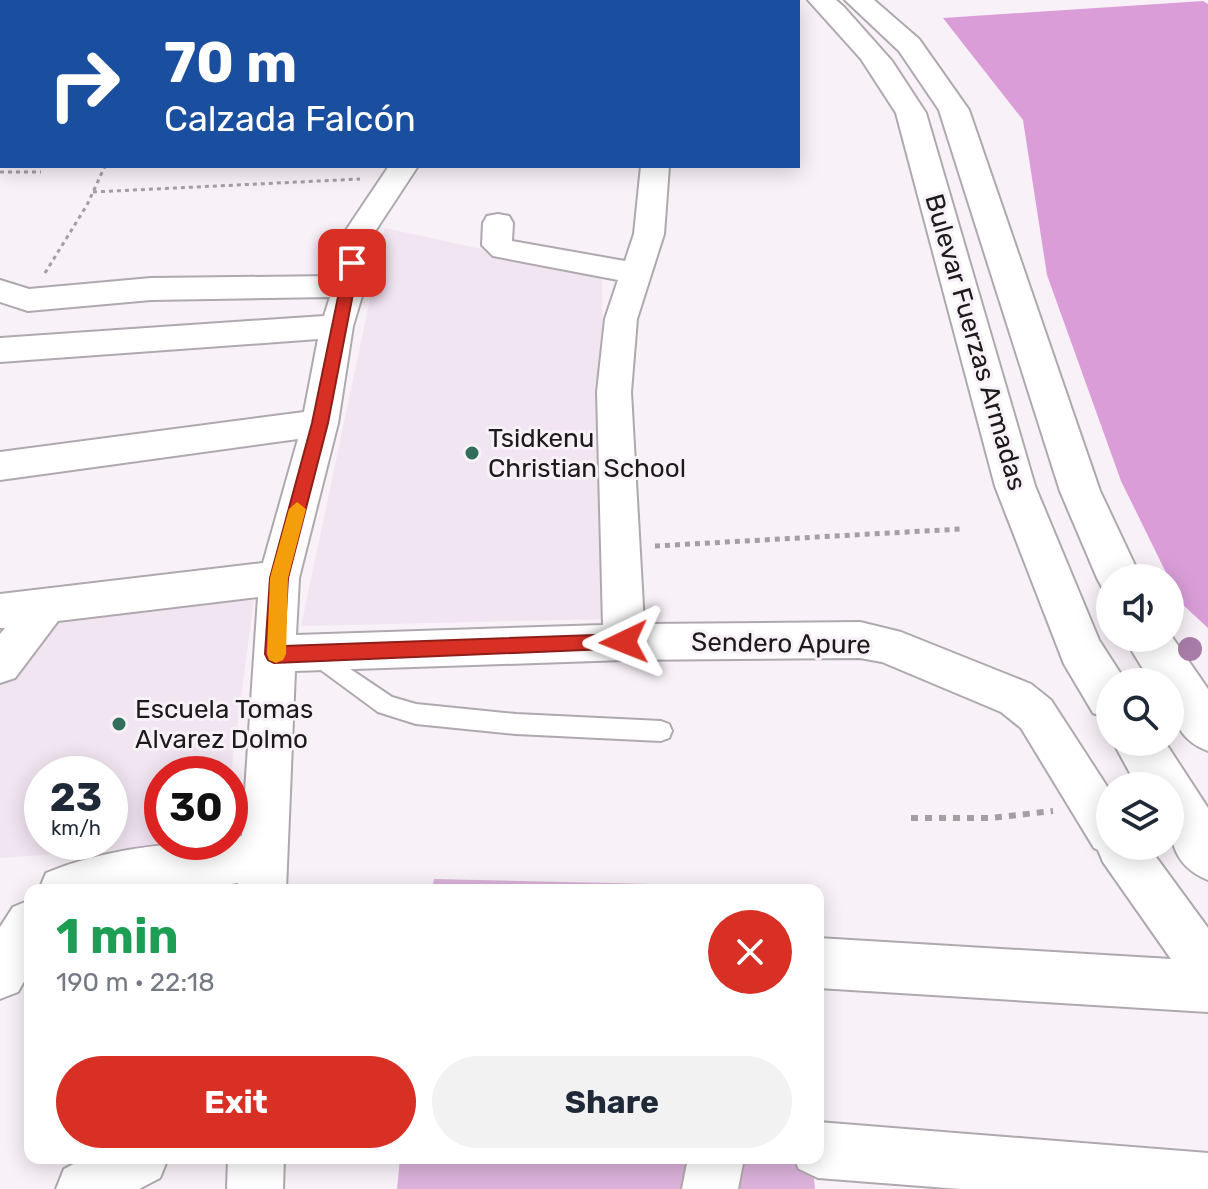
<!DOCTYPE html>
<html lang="en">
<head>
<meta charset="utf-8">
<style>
	body { margin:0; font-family:Rubik,sans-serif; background:#f2f2f3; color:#1f2937; height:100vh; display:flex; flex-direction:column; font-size:30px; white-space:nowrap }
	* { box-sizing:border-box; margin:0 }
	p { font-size:26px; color:#747a83 }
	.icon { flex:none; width:44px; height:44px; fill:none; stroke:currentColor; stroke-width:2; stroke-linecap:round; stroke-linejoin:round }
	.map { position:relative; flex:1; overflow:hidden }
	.panel { position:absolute; left:24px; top:884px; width:800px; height:280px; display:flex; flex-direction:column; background:#fff; border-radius:16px; box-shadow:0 4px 20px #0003 }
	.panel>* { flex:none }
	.hud { position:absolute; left:0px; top:0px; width:800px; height:168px; box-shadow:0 4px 20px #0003; background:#1a4fa0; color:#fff; overflow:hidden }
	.buttons { position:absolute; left:1096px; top:564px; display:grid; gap:16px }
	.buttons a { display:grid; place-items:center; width:88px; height:88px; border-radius:50%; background:#fff; box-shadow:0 4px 20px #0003; font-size:40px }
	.speed { position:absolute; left:24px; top:756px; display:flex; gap:16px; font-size:40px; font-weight:700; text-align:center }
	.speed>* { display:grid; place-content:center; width:104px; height:104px; border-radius:50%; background:#fff; box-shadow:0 4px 20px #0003; line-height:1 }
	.speed small { font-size:20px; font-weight:400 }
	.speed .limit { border:12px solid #d22; background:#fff; color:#111 }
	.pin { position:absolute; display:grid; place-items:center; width:68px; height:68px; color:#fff; margin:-34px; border-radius:16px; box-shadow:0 4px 12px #0006 }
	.me { position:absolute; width:88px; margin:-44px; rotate:268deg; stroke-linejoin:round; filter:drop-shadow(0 0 6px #0008) }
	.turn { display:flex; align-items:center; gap:28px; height:168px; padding:0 32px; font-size:36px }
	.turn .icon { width:104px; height:104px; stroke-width:2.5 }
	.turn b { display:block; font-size:56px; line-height:68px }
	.round { display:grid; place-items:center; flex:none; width:84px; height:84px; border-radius:42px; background:#f2f2f3 }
	.head { display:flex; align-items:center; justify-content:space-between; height:136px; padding:0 32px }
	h1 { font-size:48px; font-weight:700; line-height:60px; color:#1e9e55 }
	.primary-button { display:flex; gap:16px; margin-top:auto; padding:16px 32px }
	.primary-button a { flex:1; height:92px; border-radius:48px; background:#d93025; color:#fff; font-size:32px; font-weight:700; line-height:92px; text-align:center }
	.primary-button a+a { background:#f2f2f3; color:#1f2937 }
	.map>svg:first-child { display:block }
	.built { fill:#f2e5f2; fill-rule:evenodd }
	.green { fill:#dcb2da }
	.forest { fill:#da9dd8 }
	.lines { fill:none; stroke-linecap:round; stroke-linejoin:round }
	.service-casing { stroke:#afa8ae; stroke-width:4 }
	.minor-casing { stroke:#afa8ae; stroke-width:4 }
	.trunk-casing { stroke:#afa8ae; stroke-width:4 }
	.path-far2 { stroke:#a59fa4; stroke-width:3; stroke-dasharray:4 4; stroke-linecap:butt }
	.path-far1 { stroke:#a59fa4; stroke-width:5; stroke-dasharray:5 5; stroke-linecap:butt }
	.path { stroke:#a59fa4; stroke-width:6; stroke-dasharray:7 7; stroke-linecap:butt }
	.service { fill:#fff; fill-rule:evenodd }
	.minor { fill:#fff; fill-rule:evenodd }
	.trunk { fill:#fff; fill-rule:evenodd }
	.tree { fill:#a77ca7 }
	.route { fill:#d93025; stroke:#8d1f18; stroke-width:2 }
	.slow { fill:#f59e0b }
	.poi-dot { fill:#316e5b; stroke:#f8f1f8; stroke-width:3 }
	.labels { text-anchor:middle; stroke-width:6; stroke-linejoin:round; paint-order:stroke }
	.street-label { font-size:26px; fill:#1d1a1c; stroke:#f8f1f8 }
	.poi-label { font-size:26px; fill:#1d1a1c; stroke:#f8f1f8; text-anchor:start }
</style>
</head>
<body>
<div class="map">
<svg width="1208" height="1189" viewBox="0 0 1208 1189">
	<rect width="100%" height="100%" fill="#f8f1f8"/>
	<path class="built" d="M 385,228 L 592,273 L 602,280 L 607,619 L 301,626 Z
		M 254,600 L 230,781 L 230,774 L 162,774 L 162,842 L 222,842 L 0,858 L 0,673 L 47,615 ZM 42,774 L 110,774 L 110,842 L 42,842 Z"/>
	<path class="green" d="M 434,879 L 790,887 L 791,890 L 432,890 Z
		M 400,1158 L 812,1158 L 815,1189 L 397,1189 Z"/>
	<path class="forest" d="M 1203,1 L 1208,4 L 1208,628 L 1181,603 L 1121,481 L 1047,275 L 1023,120 L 943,18 Z"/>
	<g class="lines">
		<g class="service-casing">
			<path id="service" d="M 313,644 L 392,697 L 416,704 L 516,714 L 661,721 L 669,724 L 672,731 L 669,738 L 661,741 L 516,734 L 416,724 L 378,712 L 306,659 L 303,653 L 306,647 Z"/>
		</g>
		<g class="minor-casing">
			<path id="minor" d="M 0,117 L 2,117 L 2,133 L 0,133 Z
				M 389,166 L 418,166 L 370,239 L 365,286 L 353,326 L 338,423 L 299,578 L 296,635 L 603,625 L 597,392 L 605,319 L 618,280 L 493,256 L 482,245 L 483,223 L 487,216 L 498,214 L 509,216 L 513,223 L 512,241 L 625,261 L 634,234 L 641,166 L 669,166 L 664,234 L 637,319 L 631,392 L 644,624 L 860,622 L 901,632 L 1031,684 L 1051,700 L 1110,791 L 1110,846 L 1148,846 L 1208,928 L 1208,1012 L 818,988 L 818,938 L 1171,959 L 1103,862 L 1098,850 L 1094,848 L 1021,728 L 1001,712 L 882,662 L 860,658 L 624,660 L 295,671 L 286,890 L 238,890 L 238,883 L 188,890 L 39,890 L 46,873 C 104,849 168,842 230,842 L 230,838 L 242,836 L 258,597 L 58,621 L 15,678 L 0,683 L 0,634 L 5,628 L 0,628 L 0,594 L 263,563 L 298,439 L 0,480 L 0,452 L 304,412 L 318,339 L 0,362 L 0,338 L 324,316 L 330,297 L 151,300 L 28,311 L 0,302 L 0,280 L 29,289 L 151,278 L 335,276 L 340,239 Z
				M 30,900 L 30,971 L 18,992 L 0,999 L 0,927 L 13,907 Z
				M 818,1122 L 1208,1153 L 1208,1189 L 960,1189 L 818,1178 L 799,1169 L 794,1158 L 818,1158 Z
				M 85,1158 L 168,1158 L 160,1178 L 139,1189 L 56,1189 L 64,1169 Z
				M 228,1158 L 284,1158 L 283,1189 L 227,1189 Z
				M 688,1158 L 744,1158 L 738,1189 L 682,1189 Z"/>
		</g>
		<g class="trunk-casing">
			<path id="trunk" d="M 808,0 L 836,0 L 844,7 L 892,61 L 926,113 L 1035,486 L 1099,640 L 1126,682 L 1110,682 L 1110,719 L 1093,713 L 1064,664 L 995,486 L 896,113 L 861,59 Z
				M 845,0 L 874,0 L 919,39 L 969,110 L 1100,491 L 1141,578 L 1110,578 L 1110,593 L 1104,591 L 1097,578 L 1060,491 L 939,110 L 899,51 Z
				M 1170,634 L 1208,689 L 1208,751 C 1176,739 1170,714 1170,682 L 1151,682 L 1124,638 L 1170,638 Z
				M 1113,742 L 1165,742 L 1208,808 L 1208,880 C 1164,862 1170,826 1170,786 L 1137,786 Z"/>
		</g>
		<path class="path-far2" d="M 691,0 L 697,2
			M 549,2 L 552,0
			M 0,172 L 41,172
			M 93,192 L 360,179
			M 45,273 L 87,205 L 105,166"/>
		<path class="path-far1" d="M 655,546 L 961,529"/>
		<path class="path" d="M 911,818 L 991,818 L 1053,811"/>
		<use href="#service" class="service"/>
		<use href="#minor" class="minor"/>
		<use href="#trunk" class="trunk"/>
	</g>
	<circle class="tree" cx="1190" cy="649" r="12"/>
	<path class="route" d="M 352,258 L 359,263 L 328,423 L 288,578 L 284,646 L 624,634 L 631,636 L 634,642 L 631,648 L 274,663 L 268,660 L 265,654 L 270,578 L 312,423 L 345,263 Z"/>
	<path class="slow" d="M 297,502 L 306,509 L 288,578 L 286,654 L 283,660 L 276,663 L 269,660 L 267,654 L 270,578 L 289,509 Z"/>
	<g class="poi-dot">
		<circle cx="472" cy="453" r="8"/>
		<circle cx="119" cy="724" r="8"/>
	</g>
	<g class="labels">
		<g class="street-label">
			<text transform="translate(976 342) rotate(74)" y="9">Bulevar Fuerzas Armadas</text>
			<text transform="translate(781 643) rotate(1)" y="9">Sendero Apure</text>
		</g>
		<g class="poi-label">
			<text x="488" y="447">Tsidkenu<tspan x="488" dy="30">Christian School</tspan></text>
			<text x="135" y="718">Escuela Tomas<tspan x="135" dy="30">Alvarez Dolmo</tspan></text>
		</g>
	</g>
</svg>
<div class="buttons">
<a><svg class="icon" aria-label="sound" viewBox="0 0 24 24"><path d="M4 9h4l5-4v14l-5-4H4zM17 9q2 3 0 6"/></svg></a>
<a><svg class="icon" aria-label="search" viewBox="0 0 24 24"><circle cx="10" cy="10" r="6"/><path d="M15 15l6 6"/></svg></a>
<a><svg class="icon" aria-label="layers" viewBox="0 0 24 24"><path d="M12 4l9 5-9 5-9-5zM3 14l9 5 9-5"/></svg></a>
</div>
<div class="speed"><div>23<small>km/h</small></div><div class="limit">30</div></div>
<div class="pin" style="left:352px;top:263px;background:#d93025"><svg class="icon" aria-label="arrive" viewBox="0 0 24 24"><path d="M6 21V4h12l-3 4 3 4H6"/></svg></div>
<svg class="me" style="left:624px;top:642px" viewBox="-20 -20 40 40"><path d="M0-17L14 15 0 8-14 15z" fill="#d93025" stroke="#fff" stroke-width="4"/></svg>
<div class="hud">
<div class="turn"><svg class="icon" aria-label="right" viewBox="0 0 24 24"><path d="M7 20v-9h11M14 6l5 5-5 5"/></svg><div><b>70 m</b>Calzada Falcón</div></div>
</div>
<section class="panel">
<div class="head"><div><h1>1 min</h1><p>190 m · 22:18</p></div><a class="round" style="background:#d93025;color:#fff"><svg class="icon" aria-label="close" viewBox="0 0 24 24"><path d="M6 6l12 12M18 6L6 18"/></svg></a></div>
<div class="primary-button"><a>Exit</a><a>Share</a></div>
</section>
</div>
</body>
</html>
